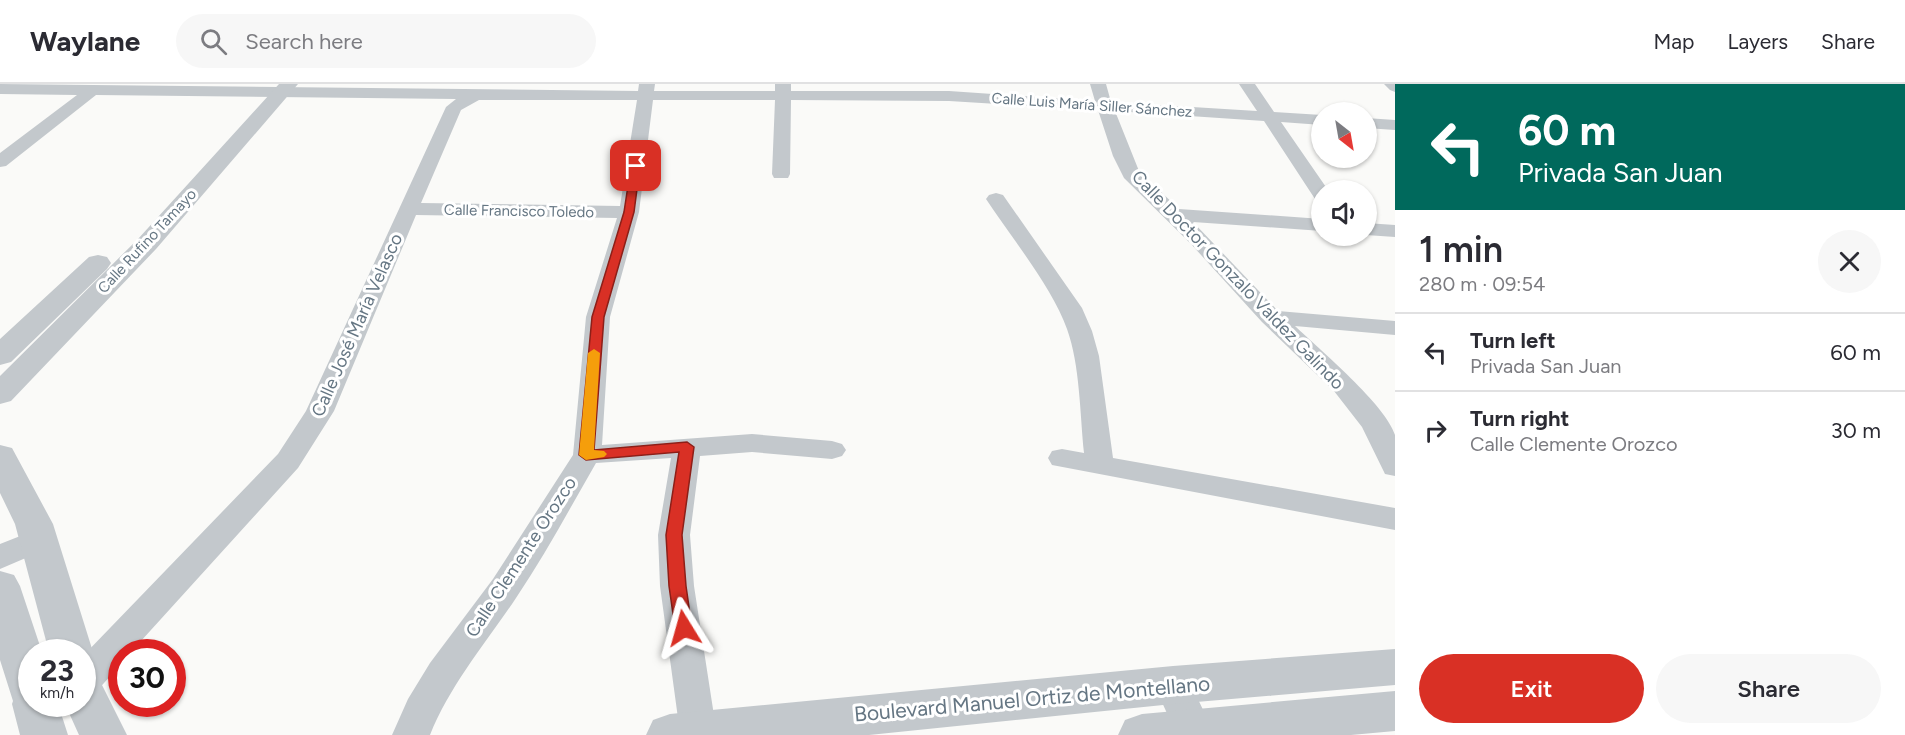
<!DOCTYPE html>
<html lang="en">
<head>
<meta charset="utf-8">
<style>
	body { margin:0; font-family:Figtree,sans-serif; background:#f7f7f7; color:#2b2b33; height:100vh; display:flex; flex-direction:column; font-size:22px; white-space:nowrap }
	* { box-sizing:border-box; margin:0 }
	p { font-size:20px; color:#7c7c81 }
	.icon { flex:none; width:33px; height:33px; fill:none; stroke:currentColor; stroke-width:2; stroke-linecap:round; stroke-linejoin:round }
	.map { position:relative; flex:1; overflow:hidden }
	.side { display:flex; flex-direction:column; background:#fff; width:510px }
	.side>* { flex:none }
	.hud { background:#00695c; color:#fff; overflow:hidden }
	.needle { width:39px; rotate:149deg }
	.buttons { position:absolute; left:1311px; top:18px; display:grid; gap:12px }
	.buttons a { display:grid; place-items:center; width:66px; height:66px; border-radius:50%; background:#fff; box-shadow:0 2px 4px #0004; font-size:30px }
	.speed { position:absolute; left:18px; top:555px; display:flex; gap:12px; font-size:30px; font-weight:700; text-align:center }
	.speed>* { display:grid; place-content:center; width:78px; height:78px; border-radius:50%; background:#fff; box-shadow:0 2px 4px #0004; line-height:1 }
	.speed small { font-size:15px; font-weight:400 }
	.speed .limit { border:9px solid #d22; background:#fff; color:#111 }
	.pin { position:absolute; display:grid; place-items:center; width:51px; height:51px; color:#fff; margin:-26px; border-radius:12px; box-shadow:0 3px 9px #0006 }
	.me { position:absolute; width:66px; margin:-33px; rotate:352deg; stroke-linejoin:round; filter:drop-shadow(0 0 4px #0008) }
	.turn { display:flex; align-items:center; gap:21px; height:126px; padding:0 24px; font-size:27px }
	.turn .icon { width:78px; height:78px; stroke-width:2.5 }
	.turn b { display:block; font-size:42px; line-height:51px }
	.round { display:grid; place-items:center; flex:none; width:63px; height:63px; border-radius:32px; background:#f7f7f7 }
	.overview { display:flex; align-items:center; justify-content:space-between; height:102px; padding:0 24px }
	h1 { font-size:36px; font-weight:600; line-height:45px }
	.cta { display:flex; gap:12px; margin-top:auto; padding:12px 24px }
	.cta a { flex:1; height:69px; border-radius:36px; background:#d93025; color:#fff; font-size:24px; font-weight:600; line-height:69px; text-align:center }
	.cta a+a { background:#f7f7f7; color:#2b2b33 }
	ul { padding:0; list-style:none }
	li { display:flex; align-items:center; gap:18px; height:78px; padding:0 24px; border-top:2px solid #e1e1e2 }
	li div { flex:1 }
	li b { display:block; font-size:22px }
	li em { font-style:normal }
	header { display:flex; align-items:center; gap:36px; box-sizing:border-box; height:84px; padding:0 30px; background:#fff; border-bottom:2px solid #e1e1e2 }
	header strong { font-size:28px }
	nav { display:flex; gap:33px; margin-inline-start:auto; font-size:21px }
	.search { width:420px; height:54px; background:#f7f7f7; display:flex; align-items:center; gap:15px; box-sizing:border-box; padding:0 21px; border-radius:33px; color:#7c7c81; font-size:22px }
	main { display:flex; flex:1; min-height:0 }
	.map>svg:first-child { display:block }
	.lines { fill:none; stroke-linecap:round; stroke-linejoin:round }
	.minor { fill:#c3c8cc; fill-rule:evenodd }
	.tertiary { fill:#c3c8cc; fill-rule:evenodd }
	.route { fill:#d93025; stroke:#8d1f18; stroke-width:1.5 }
	.slow { fill:#f59e0b }
	.labels { text-anchor:middle; stroke-width:6; stroke-linejoin:round; paint-order:stroke }
	.far-street-label { font-size:15px; fill:#657683; stroke:#fff }
	.street-label { font-size:18px; fill:#657683; stroke:#fff }
	.near-street-label { font-size:21px; fill:#657683; stroke:#fff }
</style>
</head>
<body>
<header>
<strong>Waylane</strong>
<div class="search"><svg class="icon" aria-label="search" viewBox="0 0 24 24"><circle cx="10" cy="10" r="6"/><path d="M15 15l6 6"/></svg>Search here</div>
<nav><a>Map</a><a>Layers</a><a>Share</a></nav>
</header>
<main>
<div class="map">
<svg width="1395" height="651" viewBox="0 0 1395 651">
	<rect width="100%" height="100%" fill="#fafaf8"/>
	<g class="lines">
		<path class="minor" d="M 0,0 L 638,7 L 639,0 L 655,0 L 654,7 L 775,7 L 775,0 L 791,0 L 791,7 L 949,7 L 1095,17 L 1090,0 L 1106,0 L 1111,18 L 1257,27 L 1239,0 L 1255,0 L 1274,28 L 1322,31 L 1322,41 L 1281,38 L 1328,106 L 1322,106 L 1322,117 L 1315,115 L 1264,37 L 1115,27 L 1139,87 L 1179,125 L 1322,135 L 1322,147 L 1193,138 L 1278,227 L 1395,237 L 1395,251 L 1295,242 C 1319,265 1386,321 1395,351 C 1395,362 1395,380 1395,392 L 1385,390 L 1362,343 L 1334,307 L 1262,238 L 1191,160 L 1124,94 L 1113,72 L 1098,26 L 949,17 L 791,16 L 790,90 L 788,94 L 774,94 L 772,90 L 775,16 L 653,16 L 639,128 L 610,233 L 602,361 L 752,350 L 832,357 L 842,360 L 846,366 L 842,372 L 832,375 L 752,368 L 700,372 L 690,451 L 694,502 L 717,651 L 681,651 L 680,649 L 660,502 L 658,451 L 671,374 L 596,379 C 570,424 545,471 516,514 C 486,559 450,601 430,651 L 392,651 L 408,615 L 430,579 L 493,495 L 573,371 L 586,233 L 617,134 L 416,131 L 334,327 L 298,384 L 131,568 L 122,568 L 122,579 L 95,609 L 82,613 L 82,573 L 278,370 L 306,327 L 446,23 L 456,15 L 96,11 L 6,82 L 0,83 L 0,69 L 77,11 L 0,10 ZM 479,16 L 637,16 L 620,122 L 421,119 L 461,26 Z
			M 1384,0 L 1395,0 L 1395,8 L 1390,6 Z
			M 1366,34 L 1395,36 L 1395,46 L 1366,44 Z
			M 996,109 L 1003,111 L 1082,224 L 1092,247 L 1099,272 L 1113,374 L 1395,424 L 1395,446 L 1052,381 L 1048,374 L 1052,367 L 1062,365 L 1084,369 C 1080,330 1080,281 1067,245 C 1052,203 1011,153 986,115 L 989,111 Z
			M 1366,139 L 1395,141 L 1395,153 L 1366,151 Z
			M 38,445 L 49,448 L 54,456 L 49,464 L 0,485 L 0,460 Z
			M 1173,586 L 1186,590 L 1215,651 L 1177,651 L 1154,601 L 1160,590 Z"/>
		<path class="tertiary" d="M 279,0 L 298,0 L 156,165 L 11,317 L 0,320 L 0,292 L 138,155 Z
			M 98,171 L 107,173 L 111,179 L 107,185 L 11,278 L 0,281 L 0,255 L 89,173 Z
			M 0,361 L 12,364 L 53,440 L 93,568 L 86,580 L 82,582 L 82,568 L 49,568 L 15,440 L 0,409 Z
			M 0,487 L 14,491 L 20,502 L 42,568 L 32,568 L 32,620 L 58,620 L 68,651 L 20,651 L 12,620 L 13,617 L 0,576 Z
			M 1395,565 L 1395,601 L 1173,620 L 869,651 L 646,651 L 653,636 L 670,630 L 1173,582 Z
			M 82,587 L 98,593 L 127,651 L 79,651 L 65,620 L 82,620 Z
			M 1395,607 L 1395,647 L 1351,651 L 1118,651 L 1125,636 L 1142,630 Z"/>
	</g>
	<path class="route" d="M 636,79 L 640,82 L 634,128 L 604,233 L 594,366 L 687,358 L 694,363 L 682,451 L 686,502 L 692,544 L 690,549 L 684,551 L 677,549 L 675,544 L 669,502 L 666,451 L 679,368 L 586,376 L 579,371 L 592,233 L 624,128 L 631,82 Z"/>
	<path class="slow" d="M 594,265 L 600,269 L 594,366 L 604,367 L 607,370 L 604,373 L 586,376 L 579,371 L 588,269 Z"/>
	<g class="labels">
		<g class="far-street-label">
			<text transform="translate(1092 21) rotate(4)" y="5">Calle Luis María Siller Sánchez</text>
			<text transform="translate(519 127) rotate(1)" y="5">Calle Francisco Toledo</text>
			<text transform="translate(147 157) rotate(-47)" y="5">Calle Rufino Tamayo</text>
		</g>
		<g class="street-label">
			<text transform="translate(1238 196) rotate(46)" y="6">Calle Doctor Gonzalo Valdez Galindo</text>
			<text transform="translate(357 241) rotate(-66)" y="6">Calle José María Velasco</text>
			<text transform="translate(521 473) rotate(-57)" y="6">Calle Clemente Orozco</text>
		</g>
		<g class="near-street-label">
			<text transform="translate(1032 615) rotate(-5)" y="7">Boulevard Manuel Ortiz de Montellano</text>
		</g>
	</g>
</svg>
<div class="buttons">
<a><svg class="needle" viewBox="-14 -14 28 28"><path d="M0-13l5 13h-10z" fill="#e53935"/><path d="M0 13l5-13h-10z" fill="#7c7c81"/></svg></a>
<a><svg class="icon" aria-label="sound" viewBox="0 0 24 24"><path d="M4 9h4l5-4v14l-5-4H4zM17 9q2 3 0 6"/></svg></a>
</div>
<div class="speed"><div>23<small>km/h</small></div><div class="limit">30</div></div>
<div class="pin" style="left:636px;top:82px;background:#d93025"><svg class="icon" aria-label="arrive" viewBox="0 0 24 24"><path d="M6 21V4h12l-3 4 3 4H6"/></svg></div>
<svg class="me" style="left:684px;top:544px" viewBox="-20 -20 40 40"><path d="M0-17L14 15 0 8-14 15z" fill="#d93025" stroke="#fff" stroke-width="4"/></svg>
</div>
<section class="side">
<div class="hud">
<div class="turn"><svg class="icon" aria-label="left" viewBox="0 0 24 24"><path d="M17 20v-9H6M10 6l-5 5 5 5"/></svg><div><b>60 m</b>Privada San Juan</div></div>
</div>
<div class="overview"><div><h1>1 min</h1><p>280 m · 09:54</p></div><a class="round"><svg class="icon" aria-label="close" viewBox="0 0 24 24"><path d="M6 6l12 12M18 6L6 18"/></svg></a></div>
<ul>
<li><svg class="icon" aria-label="left" viewBox="0 0 24 24"><path d="M17 20v-9H6M10 6l-5 5 5 5"/></svg><div><b>Turn left</b><p>Privada San Juan</p></div><em>60 m</em></li>
<li><svg class="icon" aria-label="right" viewBox="0 0 24 24"><path d="M7 20v-9h11M14 6l5 5-5 5"/></svg><div><b>Turn right</b><p>Calle Clemente Orozco</p></div><em>30 m</em></li>
</ul>
<div class="cta"><a>Exit</a><a>Share</a></div>
</section>
</main>
</body>
</html>
